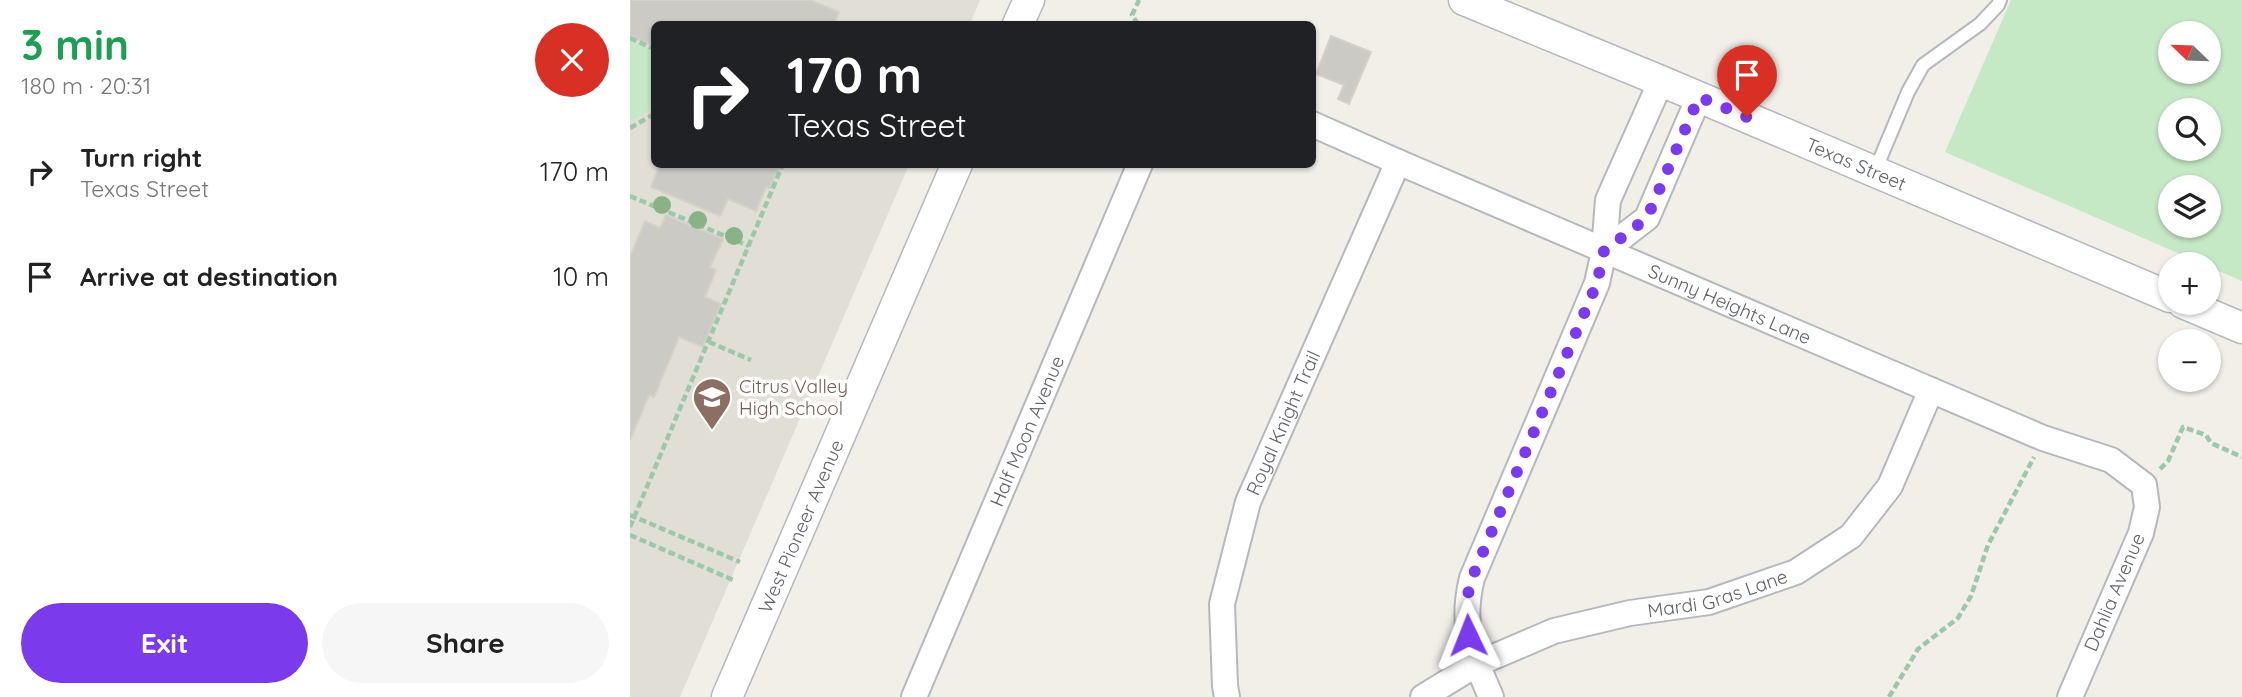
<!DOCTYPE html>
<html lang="en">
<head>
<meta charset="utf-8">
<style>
	body { margin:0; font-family:Quicksand,sans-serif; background:#f6f6f6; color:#222; height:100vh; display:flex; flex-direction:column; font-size:26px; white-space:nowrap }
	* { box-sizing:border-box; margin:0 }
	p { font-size:23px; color:#767676 }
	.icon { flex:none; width:38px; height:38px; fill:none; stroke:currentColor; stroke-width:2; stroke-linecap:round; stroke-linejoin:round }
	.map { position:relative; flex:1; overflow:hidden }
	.details { display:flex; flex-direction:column; background:#fff; width:630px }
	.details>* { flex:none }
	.top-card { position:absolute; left:21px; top:21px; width:665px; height:147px; border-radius:10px; box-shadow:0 2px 5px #0004; background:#202124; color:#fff; overflow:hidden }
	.needle { width:46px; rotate:293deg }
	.buttons { position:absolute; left:1528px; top:21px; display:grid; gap:14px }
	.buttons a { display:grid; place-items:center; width:63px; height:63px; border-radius:50%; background:#fff; box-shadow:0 2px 5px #0004; font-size:35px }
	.pin { position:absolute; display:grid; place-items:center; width:60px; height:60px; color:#fff; margin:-72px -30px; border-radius:50% 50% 50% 0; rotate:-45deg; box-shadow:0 0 7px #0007 }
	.pin .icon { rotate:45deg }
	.me { position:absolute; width:77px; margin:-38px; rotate:358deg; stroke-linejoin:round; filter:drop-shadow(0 0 5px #0008) }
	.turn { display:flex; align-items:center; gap:24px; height:147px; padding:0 21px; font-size:32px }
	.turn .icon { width:91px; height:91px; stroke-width:2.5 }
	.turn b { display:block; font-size:49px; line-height:60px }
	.round { display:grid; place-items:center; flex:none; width:74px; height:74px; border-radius:37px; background:#f6f6f6 }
	.overview { display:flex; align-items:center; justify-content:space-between; height:119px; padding:0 21px }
	h1 { font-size:42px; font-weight:700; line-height:52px; color:#1e9e55 }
	.button { display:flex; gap:14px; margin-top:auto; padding:14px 21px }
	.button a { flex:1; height:80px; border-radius:42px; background:#7c3aed; color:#fff; font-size:28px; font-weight:700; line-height:80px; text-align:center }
	.button a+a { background:#f6f6f6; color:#222 }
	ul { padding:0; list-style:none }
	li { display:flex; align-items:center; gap:21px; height:105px; padding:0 21px }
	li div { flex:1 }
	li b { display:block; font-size:26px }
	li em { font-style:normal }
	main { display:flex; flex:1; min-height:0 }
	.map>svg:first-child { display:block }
	.education { fill:#e1ded6 }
	.green { fill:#c5e8c5; fill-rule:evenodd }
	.building { fill:#cccac5; stroke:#d6d1c6; stroke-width:2 }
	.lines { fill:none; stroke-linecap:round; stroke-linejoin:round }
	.service-casing { stroke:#b5b8bc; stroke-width:16 }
	.minor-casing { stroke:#b5b8bc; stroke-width:28 }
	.tertiary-casing { stroke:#b5b8bc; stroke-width:33 }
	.path { stroke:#9cc7a9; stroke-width:4.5; stroke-dasharray:7 3.5; stroke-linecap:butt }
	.service { stroke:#fff; stroke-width:12 }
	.minor { stroke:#fff; stroke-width:24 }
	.tertiary { stroke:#fff; stroke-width:30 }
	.tree { fill:#89b387 }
	.route { stroke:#7c3aed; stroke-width:12; stroke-dasharray:0 21.6 }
	.labels { text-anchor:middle; stroke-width:7; stroke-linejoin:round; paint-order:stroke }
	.street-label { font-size:19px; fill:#5f6368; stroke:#fff }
	.education-label { font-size:19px; fill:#785e54; stroke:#fff; text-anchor:start }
</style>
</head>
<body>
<main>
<section class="details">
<div class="overview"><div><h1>3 min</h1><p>180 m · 20:31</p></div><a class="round" style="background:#d93025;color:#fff"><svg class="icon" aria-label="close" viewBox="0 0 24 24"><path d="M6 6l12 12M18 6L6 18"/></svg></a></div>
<ul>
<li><svg class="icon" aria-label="right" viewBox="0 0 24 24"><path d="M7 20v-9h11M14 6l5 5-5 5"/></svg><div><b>Turn right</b><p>Texas Street</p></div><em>170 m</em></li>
<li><svg class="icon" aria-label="arrive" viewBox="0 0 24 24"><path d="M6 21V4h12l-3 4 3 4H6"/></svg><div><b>Arrive at destination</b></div><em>10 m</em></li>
</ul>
<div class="button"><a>Exit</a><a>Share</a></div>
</section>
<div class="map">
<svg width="1612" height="697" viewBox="0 0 1612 697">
	<rect width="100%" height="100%" fill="#f1efe8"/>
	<path class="education" d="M 0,0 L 350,0 L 340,24 L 24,24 L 24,164 L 279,165 L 50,697 L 0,697 Z"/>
	<path class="green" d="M 1381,0 L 1612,0 L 1612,281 L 1579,267 L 1578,264 L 1573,264 L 1315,152 ZM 1540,33 L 1578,33 L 1578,72 L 1540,72 ZM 1540,110 L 1578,110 L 1578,149 L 1540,149 ZM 1540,187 L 1578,187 L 1578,226 L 1540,226 Z
		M 0,40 L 24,51 L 24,108 L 0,121 Z"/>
	<path class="building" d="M 0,0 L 180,0 L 209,12 L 204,24 L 24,24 L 24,46 L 0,36 Z
		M 701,36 L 741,52 L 719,104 L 708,99 L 714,85 L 686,74 Z
		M 30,164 L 150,164 L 140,188 L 136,187 L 126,211 L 98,199 L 90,216 L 21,187 Z
		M 36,215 L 93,239 L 80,267 L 86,270 L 75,297 L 91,304 L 73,347 L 49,337 L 24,397 L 19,395 L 0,440 L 0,257 L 15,221 L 30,228 Z"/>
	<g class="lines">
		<g class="service-casing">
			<path id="service" d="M 1245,171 L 1278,92 L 1293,65 L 1350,24 L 1368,5 L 1370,0"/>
		</g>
		<g class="minor-casing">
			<g id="minor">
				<path id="s1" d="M 682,124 L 768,162 L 1413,438 L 1481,460 L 1514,485 L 1517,507 L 1511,533 L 1440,697"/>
				<path d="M 974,251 L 1017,218 L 1069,97"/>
				<path id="s2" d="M 284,697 L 510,164"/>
				<path id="s3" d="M 597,697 L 595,686 L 592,604 L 618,502 L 768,162"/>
				<path id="s4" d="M 793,697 L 847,664 L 924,631 L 1000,613 L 1079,602 L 1166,572 L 1221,536 L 1260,486 L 1301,390"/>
				<path d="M 861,697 C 842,653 830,627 842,578 L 967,283 L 974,251 L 978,200 L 1031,81"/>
			</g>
		</g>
		<g class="tertiary-casing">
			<g id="tertiary">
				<path id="s5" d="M 834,0 L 1031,81 L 1540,297"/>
				<path d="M 388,24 L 399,0"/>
				<path d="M 1553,303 L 1612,328"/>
				<path id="s6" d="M 97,697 L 327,164"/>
			</g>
		</g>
		<path class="path" d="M 508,24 L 502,15 L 509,0
			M 0,38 L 24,49
			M 0,128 L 24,114
			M 0,196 L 119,246
			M 79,342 L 121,360
			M 1530,469 L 1538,461 L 1553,427 L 1576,435 L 1581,443 L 1612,457
			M 0,515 L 110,562
			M 0,527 L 153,164
			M 0,535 L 103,580
			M 1259,697 L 1288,649 L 1328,618 L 1341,596 L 1358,545 L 1404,457"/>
		<use href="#service" class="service"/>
		<use href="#minor" class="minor"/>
		<use href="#tertiary" class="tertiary"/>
	</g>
	<g class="tree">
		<circle cx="32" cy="205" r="9"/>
		<circle cx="68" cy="220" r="9"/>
		<circle cx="104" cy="236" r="9"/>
	</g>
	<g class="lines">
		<path class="route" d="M 838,635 L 836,602 L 842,578 L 967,283 L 974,251 L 1017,218 L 1069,97 L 1117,117"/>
	</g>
	<defs>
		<g id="school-pin" transform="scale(2.0125)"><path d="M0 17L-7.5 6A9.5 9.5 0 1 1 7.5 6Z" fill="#8d6e63" stroke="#fff"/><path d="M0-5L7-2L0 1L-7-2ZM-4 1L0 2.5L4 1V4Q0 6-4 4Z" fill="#fff"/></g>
	</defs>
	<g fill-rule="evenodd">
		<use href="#school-pin" x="82" y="397"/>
	</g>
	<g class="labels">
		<g class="street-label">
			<text dy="7" stroke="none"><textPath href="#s5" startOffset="425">Texas Street</textPath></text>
			<text dy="7" stroke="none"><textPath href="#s1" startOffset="455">Sunny Heights Lane</textPath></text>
			<text dy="7" stroke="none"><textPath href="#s3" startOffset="285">Royal Knight Trail</textPath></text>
			<text dy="7" stroke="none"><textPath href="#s2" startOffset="289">Half Moon Avenue</textPath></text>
			<text dy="7" stroke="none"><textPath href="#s6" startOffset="186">West Pioneer Avenue</textPath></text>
			<text dy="7" stroke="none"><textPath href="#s4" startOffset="315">Mardi Gras Lane</textPath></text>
			<text transform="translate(1484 592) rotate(-67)" y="7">Dahlia Avenue</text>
		</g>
		<g class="education-label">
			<text x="109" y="393">Citrus Valley<tspan x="109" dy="22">High School</tspan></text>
		</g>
	</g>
</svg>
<div class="buttons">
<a><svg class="needle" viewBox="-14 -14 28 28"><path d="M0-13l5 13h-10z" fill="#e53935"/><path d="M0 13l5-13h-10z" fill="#767676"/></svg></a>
<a><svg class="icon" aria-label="search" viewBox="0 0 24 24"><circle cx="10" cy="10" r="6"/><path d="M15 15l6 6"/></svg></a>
<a><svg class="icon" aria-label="layers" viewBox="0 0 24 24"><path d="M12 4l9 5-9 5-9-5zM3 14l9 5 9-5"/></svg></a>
<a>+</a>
<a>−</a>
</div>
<div class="pin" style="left:1117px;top:117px;background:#d93025"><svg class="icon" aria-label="arrive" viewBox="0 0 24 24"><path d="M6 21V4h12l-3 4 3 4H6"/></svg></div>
<svg class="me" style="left:838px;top:635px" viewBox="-20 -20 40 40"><path d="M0-17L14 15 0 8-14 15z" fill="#7c3aed" stroke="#fff" stroke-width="4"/></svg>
<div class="top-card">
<div class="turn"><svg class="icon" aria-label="right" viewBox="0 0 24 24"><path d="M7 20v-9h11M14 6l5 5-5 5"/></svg><div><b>170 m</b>Texas Street</div></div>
</div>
</div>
</main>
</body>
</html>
